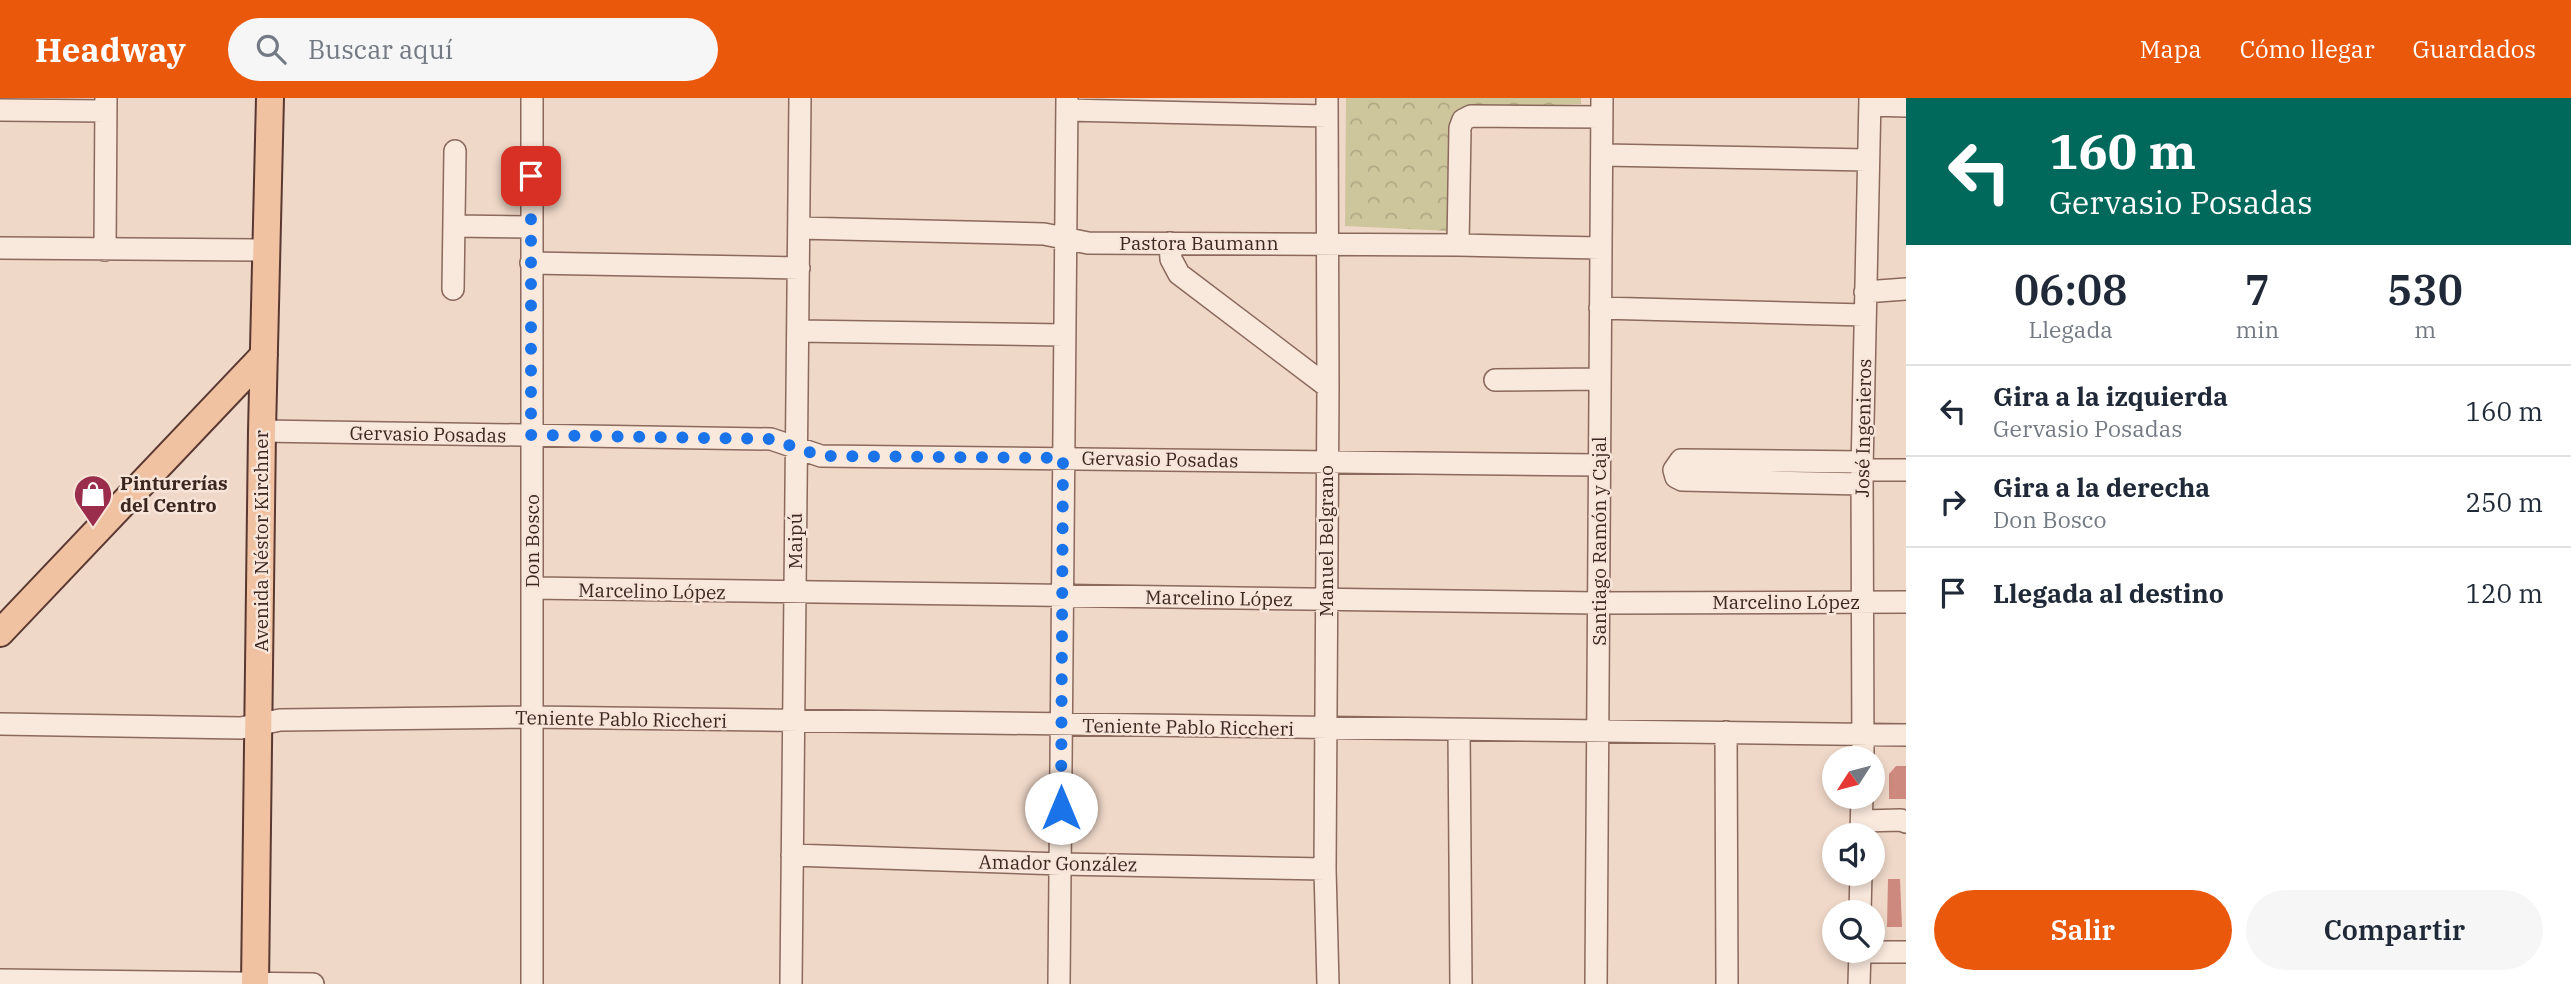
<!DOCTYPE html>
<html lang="es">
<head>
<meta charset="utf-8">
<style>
	body { margin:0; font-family:"IBM Plex Serif",serif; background:#f6f6f7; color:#1f2937; height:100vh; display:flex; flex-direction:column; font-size:26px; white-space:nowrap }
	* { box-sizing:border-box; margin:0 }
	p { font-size:23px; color:#747a83 }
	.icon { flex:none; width:38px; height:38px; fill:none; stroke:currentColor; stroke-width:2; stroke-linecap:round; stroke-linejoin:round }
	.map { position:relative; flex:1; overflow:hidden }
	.panel { display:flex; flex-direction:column; background:#fff; width:665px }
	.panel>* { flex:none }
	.guide { background:#00695c; color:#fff; overflow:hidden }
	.needle { width:46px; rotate:234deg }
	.controls { position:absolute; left:1822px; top:648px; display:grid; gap:14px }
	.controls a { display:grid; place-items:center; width:63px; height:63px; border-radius:50%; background:#fff; box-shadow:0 4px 10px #0003; font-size:35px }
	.pin { position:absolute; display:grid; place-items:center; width:60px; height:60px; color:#fff; margin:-30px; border-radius:14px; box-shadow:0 4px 10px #0006 }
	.me { position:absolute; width:77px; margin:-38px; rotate:0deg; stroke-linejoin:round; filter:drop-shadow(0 0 5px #0008) }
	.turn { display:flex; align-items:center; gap:24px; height:147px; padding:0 28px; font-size:32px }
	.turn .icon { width:91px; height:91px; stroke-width:2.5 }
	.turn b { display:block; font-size:49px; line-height:60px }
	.eta { display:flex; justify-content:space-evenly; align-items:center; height:119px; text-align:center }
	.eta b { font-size:42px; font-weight:600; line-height:49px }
	.action { display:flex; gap:14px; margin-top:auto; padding:14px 28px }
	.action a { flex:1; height:80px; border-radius:42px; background:#ea580c; color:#fff; font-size:28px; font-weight:600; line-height:80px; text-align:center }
	.action a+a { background:#f6f6f7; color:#1f2937 }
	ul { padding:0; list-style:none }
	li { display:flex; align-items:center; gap:21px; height:91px; padding:0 28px; border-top:2px solid #e0e1e3 }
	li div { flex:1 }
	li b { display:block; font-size:26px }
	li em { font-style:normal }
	header { display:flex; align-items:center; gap:42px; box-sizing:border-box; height:98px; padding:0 35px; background:#ea580c; color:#fff }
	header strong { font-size:33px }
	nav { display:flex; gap:38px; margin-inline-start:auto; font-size:24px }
	.search { width:490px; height:63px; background:#f6f6f7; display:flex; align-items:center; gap:18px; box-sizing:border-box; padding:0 24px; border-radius:38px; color:#747a83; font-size:26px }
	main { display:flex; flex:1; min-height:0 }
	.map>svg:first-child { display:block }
	.forest { fill:url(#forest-crowns) }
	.building { fill:#cd897e }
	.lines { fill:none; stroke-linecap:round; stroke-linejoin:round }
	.minor-casing { stroke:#8b695d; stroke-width:24 }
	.major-casing { stroke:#593831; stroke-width:30 }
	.minor { stroke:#f9e8dc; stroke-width:21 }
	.major { stroke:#f1c2a1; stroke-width:26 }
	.route { stroke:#1a73e8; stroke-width:12; stroke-dasharray:0 21.6 }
	.labels { text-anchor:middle; stroke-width:5; stroke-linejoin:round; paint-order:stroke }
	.street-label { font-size:19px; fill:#3c2620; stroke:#f6e5d8 }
	.poi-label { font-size:19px; font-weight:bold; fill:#3c2620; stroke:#f6e5d8; text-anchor:start }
</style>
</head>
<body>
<header>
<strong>Headway</strong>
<div class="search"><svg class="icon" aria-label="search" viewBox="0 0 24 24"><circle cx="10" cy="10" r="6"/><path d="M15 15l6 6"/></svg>Buscar aquí</div>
<nav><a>Mapa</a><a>Cómo llegar</a><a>Guardados</a></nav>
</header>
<main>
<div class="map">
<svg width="1906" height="886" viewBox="0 0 1906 886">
	<defs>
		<pattern id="forest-crowns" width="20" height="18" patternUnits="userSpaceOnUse" patternTransform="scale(1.75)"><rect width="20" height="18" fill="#cdc59b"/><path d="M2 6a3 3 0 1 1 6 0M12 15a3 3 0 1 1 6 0" fill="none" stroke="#b1a985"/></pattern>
	</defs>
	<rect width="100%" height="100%" fill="#efd8c8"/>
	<path class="forest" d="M 1346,0 L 1581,0 L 1581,6 L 1466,11 L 1449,133 L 1345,128 Z"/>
	<path class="building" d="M 1896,668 L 1906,668 L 1906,701 L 1889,701 L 1889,676 Z
		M 1888,781 L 1900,781 L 1902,829 L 1887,829 Z"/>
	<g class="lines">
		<g class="minor-casing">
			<path id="minor" d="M 1327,0 L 1328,289 L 1325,771 L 1328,886
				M 1870,7 L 1906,8
				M 0,12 L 106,13
				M 1067,12 L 1327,18
				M 1603,57 L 1867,62
				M 454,128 L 531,129
				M 799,130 L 1044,136 L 1088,145 L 1458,147 L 1600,150
				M 1170,145 L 1171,161 L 1179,176 L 1328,289
				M 1458,147 L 1460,30 L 1463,22 L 1471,18 L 1601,19
				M 0,150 L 266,152
				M 105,152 L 106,0
				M 531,165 L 799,170
				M 453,191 L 455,53
				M 1865,194 L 1906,191
				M 1600,210 L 1864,217
				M 798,233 L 1064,237
				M 1495,282 L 1600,281
				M 262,333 L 771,341 L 821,358 L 1599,367
				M 1862,372 L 1906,372
				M 1862,386 L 1682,382 L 1676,379 L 1674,372 L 1681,362 L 1862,364
				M 532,490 L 1598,505 L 1906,504
				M 0,626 L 241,630 L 280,622 L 531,619 L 1906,637
				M 1459,632 L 1461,886
				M 1726,634 L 1727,886
				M 1863,660 L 1862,372 L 1870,0
				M 1862,723 L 1901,722 L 1906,724
				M 1861,735 L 1862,698
				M 792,757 L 1061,766 L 1325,771
				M 1860,814 L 1861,775
				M 1860,854 L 1906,854
				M 0,882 L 313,886
				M 532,886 L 532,0
				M 791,886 L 800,0
				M 1059,886 L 1067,0
				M 1596,886 L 1602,0
				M 1859,886 L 1860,852"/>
		</g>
		<g class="major-casing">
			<path id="major" d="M 0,535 L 264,257
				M 255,886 L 262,333 L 270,0"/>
		</g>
		<use href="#minor" class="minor"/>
		<use href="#major" class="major"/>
	</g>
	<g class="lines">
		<path class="route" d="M 531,78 L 531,337 L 771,341 L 821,358 L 1063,360 L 1061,710"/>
	</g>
	<defs>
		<g id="shop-pin" transform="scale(2.0125)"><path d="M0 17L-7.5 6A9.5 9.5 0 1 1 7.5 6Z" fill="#9a2c4c" stroke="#f6e5d8"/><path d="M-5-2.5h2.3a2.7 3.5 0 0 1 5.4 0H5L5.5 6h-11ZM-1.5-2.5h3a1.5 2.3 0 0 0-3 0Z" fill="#fff"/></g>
	</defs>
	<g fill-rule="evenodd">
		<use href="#shop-pin" x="93" y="396"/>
	</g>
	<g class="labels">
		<g class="street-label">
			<text x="1199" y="152">Pastora Baumann</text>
			<text transform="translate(1863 330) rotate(-89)" y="7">José Ingenieros</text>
			<text transform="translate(428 336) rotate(1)" y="7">Gervasio Posadas</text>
			<text transform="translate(1160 361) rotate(1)" y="7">Gervasio Posadas</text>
			<text transform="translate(261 443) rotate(-90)" y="7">Avenida Néstor Kirchner</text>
			<text transform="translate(532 443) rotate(-90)" y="7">Don Bosco</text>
			<text transform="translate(795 443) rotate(-90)" y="7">Maipú</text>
			<text transform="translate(1326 443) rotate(-90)" y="7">Manuel Belgrano</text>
			<text transform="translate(1599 443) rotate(-90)" y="7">Santiago Ramón y Cajal</text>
			<text transform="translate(652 493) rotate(1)" y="7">Marcelino López</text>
			<text transform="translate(1219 500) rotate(1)" y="7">Marcelino López</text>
			<text x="1786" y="511">Marcelino López</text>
			<text transform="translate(621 621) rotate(1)" y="7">Teniente Pablo Riccheri</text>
			<text transform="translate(1188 629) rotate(1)" y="7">Teniente Pablo Riccheri</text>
			<text transform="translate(1058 765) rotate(1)" y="7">Amador González</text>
		</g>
		<g class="poi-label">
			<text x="120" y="392">Pinturerías<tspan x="120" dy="22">del Centro</tspan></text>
		</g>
	</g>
</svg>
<div class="controls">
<a><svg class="needle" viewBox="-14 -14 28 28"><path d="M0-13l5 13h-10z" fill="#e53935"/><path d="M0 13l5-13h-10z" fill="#747a83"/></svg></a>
<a><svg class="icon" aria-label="sound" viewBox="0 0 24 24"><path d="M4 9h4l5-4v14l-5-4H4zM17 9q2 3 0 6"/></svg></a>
<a><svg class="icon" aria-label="search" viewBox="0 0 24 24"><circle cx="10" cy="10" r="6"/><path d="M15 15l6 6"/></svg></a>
</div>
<div class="pin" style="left:531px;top:78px;background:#d93025"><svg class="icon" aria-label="arrive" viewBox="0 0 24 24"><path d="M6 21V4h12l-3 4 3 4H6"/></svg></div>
<svg class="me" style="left:1061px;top:710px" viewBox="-20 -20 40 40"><circle r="19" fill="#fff"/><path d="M0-13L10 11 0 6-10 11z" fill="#1a73e8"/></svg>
</div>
<section class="panel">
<div class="guide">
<div class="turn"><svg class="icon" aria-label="left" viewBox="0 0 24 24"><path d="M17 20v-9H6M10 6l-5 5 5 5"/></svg><div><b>160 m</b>Gervasio Posadas</div></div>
</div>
<div class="eta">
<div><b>06:08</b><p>Llegada</p></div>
<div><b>7</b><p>min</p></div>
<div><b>530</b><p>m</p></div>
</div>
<ul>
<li><svg class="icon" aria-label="left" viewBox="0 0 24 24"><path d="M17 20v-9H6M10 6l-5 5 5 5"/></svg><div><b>Gira a la izquierda</b><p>Gervasio Posadas</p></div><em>160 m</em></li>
<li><svg class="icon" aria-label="right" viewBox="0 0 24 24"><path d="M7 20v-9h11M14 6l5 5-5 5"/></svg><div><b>Gira a la derecha</b><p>Don Bosco</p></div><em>250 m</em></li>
<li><svg class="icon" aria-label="arrive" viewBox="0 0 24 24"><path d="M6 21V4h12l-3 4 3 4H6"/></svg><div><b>Llegada al destino</b></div><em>120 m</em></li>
</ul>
<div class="action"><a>Salir</a><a>Compartir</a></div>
</section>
</main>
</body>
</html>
